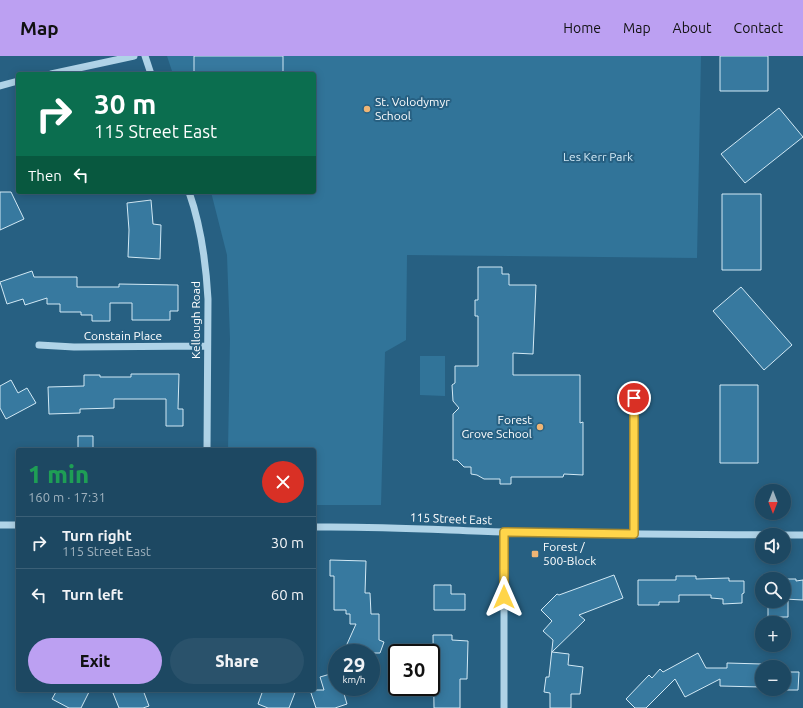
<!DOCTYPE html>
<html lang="en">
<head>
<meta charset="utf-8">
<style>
	body { margin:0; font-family:Ubuntu,sans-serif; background:#2a526b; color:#f1f3f6; height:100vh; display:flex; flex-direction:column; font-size:15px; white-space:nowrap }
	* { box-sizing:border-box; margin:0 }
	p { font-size:13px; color:#a0b2be }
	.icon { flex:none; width:22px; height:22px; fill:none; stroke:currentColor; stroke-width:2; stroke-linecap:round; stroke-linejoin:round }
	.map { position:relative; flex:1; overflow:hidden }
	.side { position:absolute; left:16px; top:392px; width:300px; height:244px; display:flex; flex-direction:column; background:#1d4862; border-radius:4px; box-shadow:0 2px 10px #0003,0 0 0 1px #3b6077 }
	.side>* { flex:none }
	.guide { position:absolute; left:16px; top:16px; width:300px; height:122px; border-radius:4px; box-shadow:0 2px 10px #0003,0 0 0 1px #3b6077; background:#0b6e4f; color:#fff; overflow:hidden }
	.needle { width:26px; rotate:180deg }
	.controls { position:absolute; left:755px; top:428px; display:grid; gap:8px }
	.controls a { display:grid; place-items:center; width:36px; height:36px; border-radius:50%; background:#1d4862; box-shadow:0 2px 10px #0003,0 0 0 1px #3b6077; font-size:20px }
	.speed { position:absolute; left:328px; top:588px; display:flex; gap:8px; font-size:20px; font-weight:700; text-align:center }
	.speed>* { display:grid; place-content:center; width:52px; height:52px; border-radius:50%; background:#1d4862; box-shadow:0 2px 10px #0003,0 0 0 1px #3b6077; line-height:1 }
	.speed small { font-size:10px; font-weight:400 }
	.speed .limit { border:2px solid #111; border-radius:6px; background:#fff; color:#111 }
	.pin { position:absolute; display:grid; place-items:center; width:34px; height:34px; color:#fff; margin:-17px; border:2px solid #fff; border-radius:50%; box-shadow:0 1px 4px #0007 }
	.me { position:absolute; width:44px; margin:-22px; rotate:0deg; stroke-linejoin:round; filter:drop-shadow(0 0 3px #0008) }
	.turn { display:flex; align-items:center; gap:14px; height:84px; padding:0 12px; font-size:18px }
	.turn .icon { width:52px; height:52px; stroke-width:2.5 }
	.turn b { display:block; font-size:28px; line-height:34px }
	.then { display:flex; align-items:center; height:38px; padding:0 12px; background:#0003; gap:8px; font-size:15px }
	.round { display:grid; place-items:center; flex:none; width:42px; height:42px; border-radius:21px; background:#2a526b }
	.head { display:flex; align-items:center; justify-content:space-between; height:68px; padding:0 12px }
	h1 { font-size:24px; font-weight:800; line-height:30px; color:#1e9e55 }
	.action { display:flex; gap:8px; margin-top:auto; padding:8px 12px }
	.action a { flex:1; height:46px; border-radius:24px; background:#bca0f2; color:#111; font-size:16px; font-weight:800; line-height:46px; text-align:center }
	.action a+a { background:#2a526b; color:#f1f3f6 }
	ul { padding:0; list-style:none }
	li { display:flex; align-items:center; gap:12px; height:52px; padding:0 12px; border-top:1px solid #3b6077 }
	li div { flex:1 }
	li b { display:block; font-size:15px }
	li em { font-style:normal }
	header { display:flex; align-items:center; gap:24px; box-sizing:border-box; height:56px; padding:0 20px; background:#bca0f2; color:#111 }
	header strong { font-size:19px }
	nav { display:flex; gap:22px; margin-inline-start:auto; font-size:14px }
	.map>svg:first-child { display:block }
	.green { fill:#317499 }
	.building { fill:#37799f; stroke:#d2e9f5 }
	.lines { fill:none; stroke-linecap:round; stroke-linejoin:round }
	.minor { stroke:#afd3e7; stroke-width:7 }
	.route-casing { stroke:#a68a30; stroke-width:10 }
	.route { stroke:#ffd54a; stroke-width:7 }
	.poi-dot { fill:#efb575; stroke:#276082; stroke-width:1.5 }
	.labels { text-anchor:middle; stroke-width:4; stroke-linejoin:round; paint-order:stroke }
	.poi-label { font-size:12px; fill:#fff; stroke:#276082; text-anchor:start }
	.park-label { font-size:12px; fill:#d2e9f5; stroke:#276082 }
	.street-label { font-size:12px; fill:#fff; stroke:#276082 }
</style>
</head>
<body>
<header>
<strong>Map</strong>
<nav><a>Home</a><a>Map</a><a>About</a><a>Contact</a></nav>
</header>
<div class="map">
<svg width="803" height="652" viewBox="0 0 803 652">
	<rect width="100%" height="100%" fill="#276082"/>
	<path class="green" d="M 167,0 L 701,0 L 697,202 L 407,199 L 406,284 L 385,296 L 381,449 L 314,449 L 314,394 L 228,394 L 230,283 L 227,199 L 211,136 L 314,136 L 314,18 L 173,18 Z
		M 420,300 L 445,300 L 445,340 L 420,339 Z"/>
	<path class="building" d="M 194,0 L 283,0 L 283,18 L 194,18 Z
		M 720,0 L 768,0 L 768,35 L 720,35 Z
		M 779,52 L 803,81 L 745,127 L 721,98 Z
		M 0,136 L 11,136 L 24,163 L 0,174 Z
		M 722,138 L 761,138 L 761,214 L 722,214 Z
		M 151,144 L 153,168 L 161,169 L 160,203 L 128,201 L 129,174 L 127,147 Z
		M 478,211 L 502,211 L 502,218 L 509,218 L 509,229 L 536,229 L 533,298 L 513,297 L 513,319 L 580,319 L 580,367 L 583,366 L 583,419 L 564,418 L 563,421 L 511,421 L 511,428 L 500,428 L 500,423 L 484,423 L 477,419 L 471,418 L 471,411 L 464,411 L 457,404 L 453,404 L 453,358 L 459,352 L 453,345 L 452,329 L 455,327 L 455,310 L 478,310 L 478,260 L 475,260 L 475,244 L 478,244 Z
		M 32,215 L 34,221 L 77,221 L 77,231 L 119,231 L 119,228 L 178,229 L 178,255 L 170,255 L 170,264 L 132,264 L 132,247 L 110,247 L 110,265 L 92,265 L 92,259 L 81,259 L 81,256 L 60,256 L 60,248 L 47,248 L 47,242 L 25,249 L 23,243 L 7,248 L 0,226 Z
		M 741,231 L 792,289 L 764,314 L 713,255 Z
		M 131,318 L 179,318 L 178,353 L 183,353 L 183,370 L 166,370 L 166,343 L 114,343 L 114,352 L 80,353 L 80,357 L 49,358 L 48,331 L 84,330 L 84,319 L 100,319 L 100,321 L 131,321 Z
		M 11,324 L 18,337 L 27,332 L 36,347 L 6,363 L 0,352 L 0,330 Z
		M 720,329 L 758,329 L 758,407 L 720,407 Z
		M 78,380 L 93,380 L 93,394 L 78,394 Z
		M 330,504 L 366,505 L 365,537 L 370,537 L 371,558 L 379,558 L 379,584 L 384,586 L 380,597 L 343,597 L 356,568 L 350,568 L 350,558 L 346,558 L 346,554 L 334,554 L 334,520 L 330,520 Z
		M 614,519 L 623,542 L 579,559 L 585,564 L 552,596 L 569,598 L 568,609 L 583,611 L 580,638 L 571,638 L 571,652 L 550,652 L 550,637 L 544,636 L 546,621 L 549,621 L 553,584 L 543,575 L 552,565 L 541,554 L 557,538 L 559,539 Z
		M 676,520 L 696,520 L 696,523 L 729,522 L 729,525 L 744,525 L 744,537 L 742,538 L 742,547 L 723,548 L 723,543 L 711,542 L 711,539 L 679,539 L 679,546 L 659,546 L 659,549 L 638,549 L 638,524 L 676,524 Z
		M 784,523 L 796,523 L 796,525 L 803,524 L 803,544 L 784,543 Z
		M 434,529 L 451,529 L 451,538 L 465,538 L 465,554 L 434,554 Z
		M 768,545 L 788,545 L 788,561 L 768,561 Z
		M 433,579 L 452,579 L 452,584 L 468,585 L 467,623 L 460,623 L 460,652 L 434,652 Z
		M 698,597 L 706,612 L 727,612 L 727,607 L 762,608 L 761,631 L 720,630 L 720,623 L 685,641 L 675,623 L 646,652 L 635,652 L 626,643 L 649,619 L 652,622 L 660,613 L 663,616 Z
		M 337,616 L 337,631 L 342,631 L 347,648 L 335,652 L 316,652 L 310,634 L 324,634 L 320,621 Z
		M 784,616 L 799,616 L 798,634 L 784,634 Z
		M 57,634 L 90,634 L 81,652 L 69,652 L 52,643 Z
		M 119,634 L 143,634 L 149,650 L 143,652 L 119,652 L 113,637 Z
		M 263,634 L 296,634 L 289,652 L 268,652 L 258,648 Z"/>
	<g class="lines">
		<path class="minor" d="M 145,0 L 151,18
			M 51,18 L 134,0
			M 0,30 L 18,25
			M 189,136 C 201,170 206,207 208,243 L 207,394
			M 39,289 L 74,291 L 207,290
			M 0,469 L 18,469
			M 314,471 C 378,470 441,474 504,476 C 604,479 703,478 803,479
			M 633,478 L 634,342
			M 504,652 L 504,476"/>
	</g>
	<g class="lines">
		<g class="route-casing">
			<path id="route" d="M 504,541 L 504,476 L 634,478 L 634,342"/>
		</g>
		<use href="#route" class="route"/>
	</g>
	<g class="poi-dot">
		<circle cx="367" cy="53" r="4"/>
		<circle cx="540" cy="371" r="4"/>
		<rect x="531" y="494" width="8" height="8" rx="2"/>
	</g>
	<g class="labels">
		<g class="poi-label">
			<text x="375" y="50">St. Volodymyr<tspan x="375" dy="14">School</tspan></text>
			<text x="532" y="368" text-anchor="end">Forest<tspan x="532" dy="14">Grove School</tspan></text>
			<text x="543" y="495">Forest /<tspan x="543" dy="14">500-Block</tspan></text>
		</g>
		<g class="park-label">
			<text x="598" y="105">Les Kerr Park</text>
		</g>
		<g class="street-label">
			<text transform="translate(196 264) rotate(-90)" y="4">Kellough Road</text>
			<text x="123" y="284">Constain Place</text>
			<text transform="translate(451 463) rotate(2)" y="4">115 Street East</text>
		</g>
	</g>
</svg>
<div class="controls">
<a><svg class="needle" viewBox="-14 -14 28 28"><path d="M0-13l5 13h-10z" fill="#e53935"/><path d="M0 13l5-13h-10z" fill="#a0b2be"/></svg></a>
<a><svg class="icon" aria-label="sound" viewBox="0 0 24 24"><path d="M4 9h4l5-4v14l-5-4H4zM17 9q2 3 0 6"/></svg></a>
<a><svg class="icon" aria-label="search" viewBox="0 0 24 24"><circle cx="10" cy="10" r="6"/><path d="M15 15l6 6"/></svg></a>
<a>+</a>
<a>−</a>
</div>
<div class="speed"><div>29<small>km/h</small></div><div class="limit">30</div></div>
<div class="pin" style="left:634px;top:342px;background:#d93025"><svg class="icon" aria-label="arrive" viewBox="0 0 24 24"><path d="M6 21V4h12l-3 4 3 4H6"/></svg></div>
<svg class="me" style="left:504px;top:541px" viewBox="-20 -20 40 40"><path d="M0-17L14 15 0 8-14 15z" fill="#ffd54a" stroke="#fff" stroke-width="4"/></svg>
<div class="guide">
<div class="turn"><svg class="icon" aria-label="right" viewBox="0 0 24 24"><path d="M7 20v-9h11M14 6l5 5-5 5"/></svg><div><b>30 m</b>115 Street East</div></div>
<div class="then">Then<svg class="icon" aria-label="left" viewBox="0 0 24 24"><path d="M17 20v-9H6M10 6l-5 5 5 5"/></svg></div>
</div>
<section class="side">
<div class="head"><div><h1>1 min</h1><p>160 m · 17:31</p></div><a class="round" style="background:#d93025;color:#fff"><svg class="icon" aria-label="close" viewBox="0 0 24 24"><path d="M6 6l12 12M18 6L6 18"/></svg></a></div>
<ul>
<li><svg class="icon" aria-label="right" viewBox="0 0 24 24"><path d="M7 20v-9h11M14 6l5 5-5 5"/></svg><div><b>Turn right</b><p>115 Street East</p></div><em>30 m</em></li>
<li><svg class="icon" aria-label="left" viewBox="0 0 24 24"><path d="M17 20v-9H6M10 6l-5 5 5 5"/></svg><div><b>Turn left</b></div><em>60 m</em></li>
</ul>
<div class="action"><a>Exit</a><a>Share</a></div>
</section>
</div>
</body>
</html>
